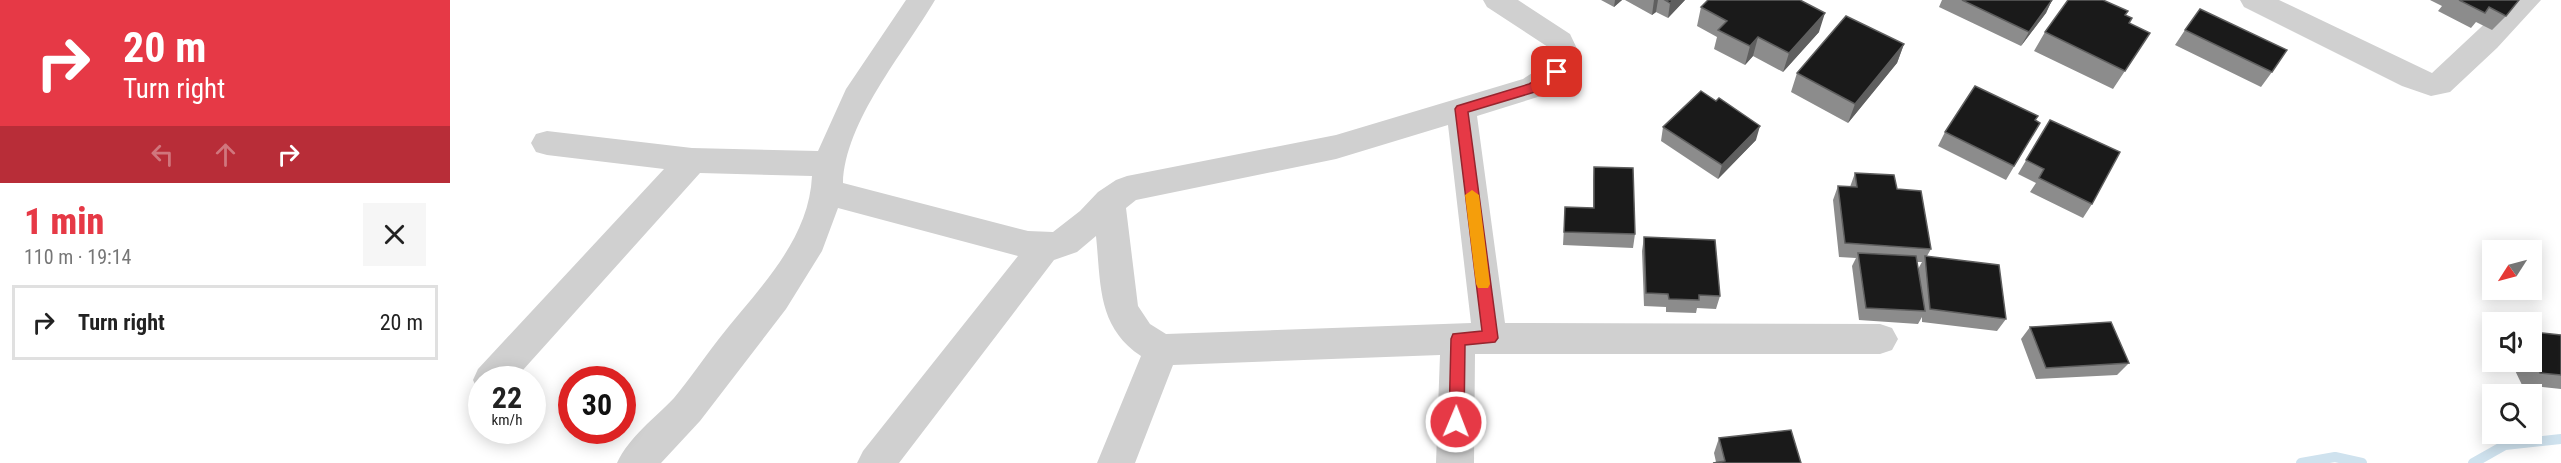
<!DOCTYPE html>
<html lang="en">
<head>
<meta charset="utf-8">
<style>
	body { margin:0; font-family:"Roboto Condensed",sans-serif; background:#f6f6f6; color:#222; height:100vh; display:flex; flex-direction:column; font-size:22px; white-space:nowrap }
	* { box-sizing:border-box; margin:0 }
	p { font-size:20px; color:#767676 }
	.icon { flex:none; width:33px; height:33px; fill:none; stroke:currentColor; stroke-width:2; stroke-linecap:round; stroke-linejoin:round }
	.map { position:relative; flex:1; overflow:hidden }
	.side { display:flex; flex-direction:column; background:#fff; width:450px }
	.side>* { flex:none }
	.hud { background:#e63946; color:#fff; overflow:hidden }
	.needle { width:39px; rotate:234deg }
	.buttons { position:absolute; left:2032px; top:240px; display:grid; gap:12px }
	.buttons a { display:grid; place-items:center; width:60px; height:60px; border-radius:0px; background:#fff; box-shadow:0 3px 15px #0003; font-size:30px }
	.speed { position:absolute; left:18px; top:366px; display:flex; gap:12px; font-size:30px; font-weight:700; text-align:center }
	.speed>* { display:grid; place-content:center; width:78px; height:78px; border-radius:50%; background:#fff; box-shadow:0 3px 15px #0003; line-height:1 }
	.speed small { font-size:15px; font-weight:400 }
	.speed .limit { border:9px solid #d22; background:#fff; color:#111 }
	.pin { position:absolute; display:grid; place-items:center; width:51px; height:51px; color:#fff; margin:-26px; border-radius:12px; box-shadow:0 3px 9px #0006 }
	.me { position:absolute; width:66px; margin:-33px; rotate:1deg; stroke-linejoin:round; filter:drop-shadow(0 0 4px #0008) }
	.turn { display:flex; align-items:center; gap:21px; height:126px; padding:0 24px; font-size:27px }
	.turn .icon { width:78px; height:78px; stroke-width:2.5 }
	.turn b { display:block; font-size:42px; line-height:51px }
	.lanes { display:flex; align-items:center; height:57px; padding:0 24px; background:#0003; justify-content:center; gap:30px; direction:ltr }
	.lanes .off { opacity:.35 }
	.round { display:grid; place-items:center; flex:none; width:63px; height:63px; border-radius:0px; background:#f6f6f6 }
	.head { display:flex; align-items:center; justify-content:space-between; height:102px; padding:0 24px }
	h1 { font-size:36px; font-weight:800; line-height:45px; color:#e63946 }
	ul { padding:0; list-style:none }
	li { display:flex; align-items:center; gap:18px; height:75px; margin:0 12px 9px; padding:0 12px; border:3px solid #e0e0e0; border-radius:0px }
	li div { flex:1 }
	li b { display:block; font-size:22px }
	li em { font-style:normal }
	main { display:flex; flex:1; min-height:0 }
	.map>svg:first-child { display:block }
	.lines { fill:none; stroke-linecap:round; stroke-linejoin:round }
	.stream { stroke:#cfe2ee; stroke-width:10 }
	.minor { fill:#d0d0d0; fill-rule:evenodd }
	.wall { fill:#8c8c8c; fill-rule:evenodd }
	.shaded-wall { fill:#5f5f5f }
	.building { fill:#1a1a1a; stroke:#5f5f5f; stroke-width:1.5 }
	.route { fill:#e63946; stroke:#96252e; stroke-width:1.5 }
	.slow { fill:#f59e0b }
</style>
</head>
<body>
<main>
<section class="side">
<div class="hud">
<div class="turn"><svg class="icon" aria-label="right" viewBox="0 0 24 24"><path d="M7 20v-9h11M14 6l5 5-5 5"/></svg><div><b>20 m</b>Turn right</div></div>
<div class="lanes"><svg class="icon off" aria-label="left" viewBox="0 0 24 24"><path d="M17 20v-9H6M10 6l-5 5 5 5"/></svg><svg class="icon off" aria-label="ahead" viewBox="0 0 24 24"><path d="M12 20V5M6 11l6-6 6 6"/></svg><svg class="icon" aria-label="right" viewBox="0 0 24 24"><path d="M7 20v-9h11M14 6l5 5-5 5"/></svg></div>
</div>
<div class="head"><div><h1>1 min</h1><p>110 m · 19:14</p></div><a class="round"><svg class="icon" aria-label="close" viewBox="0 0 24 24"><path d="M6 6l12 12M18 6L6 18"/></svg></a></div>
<ul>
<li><svg class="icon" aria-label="right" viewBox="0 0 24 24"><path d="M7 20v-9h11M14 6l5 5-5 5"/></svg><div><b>Turn right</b></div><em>20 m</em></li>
</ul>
</section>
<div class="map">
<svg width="2111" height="463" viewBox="0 0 2111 463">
	<rect width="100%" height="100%" fill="#fff"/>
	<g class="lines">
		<path class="stream" d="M 1851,463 L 1885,457 L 1912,463
			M 2023,463 L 2055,445 L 2111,439"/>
		<path class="minor" d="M 456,0 L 485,0 C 454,53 395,121 393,183 L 578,231 L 603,232 L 630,211 L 648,192 L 666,180 L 677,176 L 886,135 L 1073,79 L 1096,64 L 1101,57 L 1098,47 L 1037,7 L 1033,0 L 1068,0 L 1120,34 L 1131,57 L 1118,80 L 1094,95 L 1027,116 L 1055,323 L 1430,324 L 1442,328 L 1448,339 L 1442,350 L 1430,354 L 1025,354 L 1024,463 L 986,463 L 990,355 L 723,365 L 685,463 L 647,463 L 691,356 C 647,327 651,284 646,236 L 627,252 L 604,260 L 449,463 L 407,463 L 413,451 L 568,256 L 388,208 L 372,251 L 336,309 L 250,421 L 211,463 L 167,463 C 179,437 205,418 224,398 C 240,379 253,359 268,340 C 306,291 359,242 362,176 L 250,173 L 64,380 L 32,380 L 32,393 L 28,391 L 23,380 L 28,369 L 214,169 L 97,155 L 86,152 L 81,143 L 86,134 L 97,131 L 242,148 L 368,151 L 396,89 ZM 998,125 L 1021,323 L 716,334 L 700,324 L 688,306 L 676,208 L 686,200 L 886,159 Z
			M 1790,0 L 1829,0 L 1982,73 L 2060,0 L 2091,0 L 2047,48 L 2000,92 L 1981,96 L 1952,86 L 1794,7 Z"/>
	</g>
	<path class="wall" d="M 1151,0 L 1172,0 L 1164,7 Z
		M 1175,0 L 1235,0 L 1218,18 L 1206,12 L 1202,15 Z
		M 1492,0 L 1602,0 L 1596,13 L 1571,46 L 1489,7 Z
		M 1980,0 L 2069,0 L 2056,16 L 2042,30 L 2026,22 L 2021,28 L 1988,11 L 1992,6 Z
		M 1251,7 L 1369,32 L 1333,72 L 1303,56 L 1295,65 L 1264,49 L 1267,37 L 1247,26 Z
		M 1676,15 L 1679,23 L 1700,33 L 1663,89 L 1584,51 L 1595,32 Z
		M 1735,30 L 1822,72 L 1811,87 L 1725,45 Z
		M 1454,44 L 1447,63 L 1398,123 L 1341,92 L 1347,73 Z
		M 1600,120 L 1642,204 L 1633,218 L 1580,192 L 1586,183 L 1568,174 Z
		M 1585,121 L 1590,123 L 1556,180 L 1488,146 L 1495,132 Z
		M 1213,127 L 1306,140 L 1268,179 L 1211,141 Z
		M 1144,167 L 1185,234 L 1183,248 L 1113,245 L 1115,207 L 1143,208 L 1143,180 Z
		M 1405,173 L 1447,189 L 1481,249 L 1477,256 L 1556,319 L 1547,331 L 1472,322 L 1472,317 L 1468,324 L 1409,320 L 1402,266 L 1406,258 L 1389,257 L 1383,200 L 1388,186 L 1400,187 ZM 1467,262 L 1472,262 L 1468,269 L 1469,275 Z
		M 1194,237 L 1270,296 L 1266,309 L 1247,308 L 1246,313 L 1216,312 L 1216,307 L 1194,306 L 1192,251 Z
		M 1580,327 L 1679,363 L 1667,375 L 1586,379 L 1571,339 Z
		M 2082,332 L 2111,335 L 2111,389 L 2072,385 L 2061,362 L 2082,362 Z
		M 1269,438 L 1351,463 L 1266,462 L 1264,453 Z"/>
	<path class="shaded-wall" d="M 1165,0 L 1172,0 L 1164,7 Z
		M 1204,0 L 1208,0 L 1206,12 L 1202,15 Z
		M 1223,0 L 1235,0 L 1218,18 L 1220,3 Z
		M 1602,0 L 1596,13 L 1571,46 L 1579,32 Z
		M 1375,13 L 1369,32 L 1333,72 L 1339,53 Z
		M 1308,37 L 1303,56 L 1295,65 L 1300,46 Z
		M 1454,44 L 1447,63 L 1398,123 L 1405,104 Z
		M 1310,126 L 1306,140 L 1268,179 L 1272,165 Z"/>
	<path class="building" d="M 1215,0 L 1223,0 L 1220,3 Z
		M 1258,0 L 1350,0 L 1375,13 L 1339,53 L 1308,37 L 1300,46 L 1268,30 L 1277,21 L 1251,7 Z
		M 1512,0 L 1602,0 L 1579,32 Z
		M 1618,0 L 1653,0 L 1678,11 L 1675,15 L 1682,18 L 1679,23 L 1700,33 L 1675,71 L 1595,32 Z
		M 2009,0 L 2069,0 L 2056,16 L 2039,7 L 2035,13 Z
		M 1750,9 L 1837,50 L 1822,72 L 1735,30 Z
		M 1396,16 L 1454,44 L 1405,104 L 1347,73 Z
		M 1525,86 L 1588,116 L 1585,120 L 1590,123 L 1564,166 L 1495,132 Z
		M 1251,91 L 1266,101 L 1269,98 L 1310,126 L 1272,165 L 1213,127 Z
		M 1600,120 L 1670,152 L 1642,204 L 1589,178 L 1594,169 L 1576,160 Z
		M 1144,167 L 1183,168 L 1185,234 L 1114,232 L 1115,207 L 1144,208 Z
		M 1405,173 L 1444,175 L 1447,189 L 1471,191 L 1481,249 L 1395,243 L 1388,186 L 1407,187 Z
		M 1194,237 L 1265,240 L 1270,296 L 1249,295 L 1249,300 L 1219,299 L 1218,294 L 1196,293 Z
		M 1408,253 L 1466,256 L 1475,311 L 1416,308 Z
		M 1475,256 L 1549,265 L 1556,319 L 1480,309 Z
		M 1661,322 L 1679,363 L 1596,368 L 1580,327 Z
		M 2082,332 L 2111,335 L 2111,375 L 2090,373 L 2082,355 Z
		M 1341,430 L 1351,463 L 1263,463 L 1275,461 L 1269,438 Z"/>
	<path class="route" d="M 1107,68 L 1112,69 L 1113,72 L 1112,75 L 1088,91 L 1018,112 L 1048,338 L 1045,342 L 1015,345 L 1014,422 L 1012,427 L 1006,429 L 1001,427 L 999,422 L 1001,339 L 1003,334 L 1032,331 L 1005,109 L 1007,106 L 1079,84 Z"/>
	<path class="slow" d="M 1022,190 L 1029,195 L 1040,284 L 1038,288 L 1028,288 L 1026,284 L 1015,195 Z"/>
</svg>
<div class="buttons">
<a><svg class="needle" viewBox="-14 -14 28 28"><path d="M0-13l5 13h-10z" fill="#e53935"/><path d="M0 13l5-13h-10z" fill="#767676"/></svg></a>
<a><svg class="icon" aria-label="sound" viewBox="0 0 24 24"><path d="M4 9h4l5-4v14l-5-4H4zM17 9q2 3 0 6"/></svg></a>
<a><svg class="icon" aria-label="search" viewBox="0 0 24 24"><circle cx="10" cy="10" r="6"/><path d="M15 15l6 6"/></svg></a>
</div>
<div class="speed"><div>22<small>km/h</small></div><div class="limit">30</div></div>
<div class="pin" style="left:1107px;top:72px;background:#d93025"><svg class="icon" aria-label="arrive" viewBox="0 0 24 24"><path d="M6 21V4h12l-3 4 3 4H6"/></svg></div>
<svg class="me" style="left:1006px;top:422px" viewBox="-20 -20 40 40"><circle r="17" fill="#e63946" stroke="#fff" stroke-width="3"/><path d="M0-11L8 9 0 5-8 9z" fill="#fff"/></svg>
</div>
</main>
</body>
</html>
